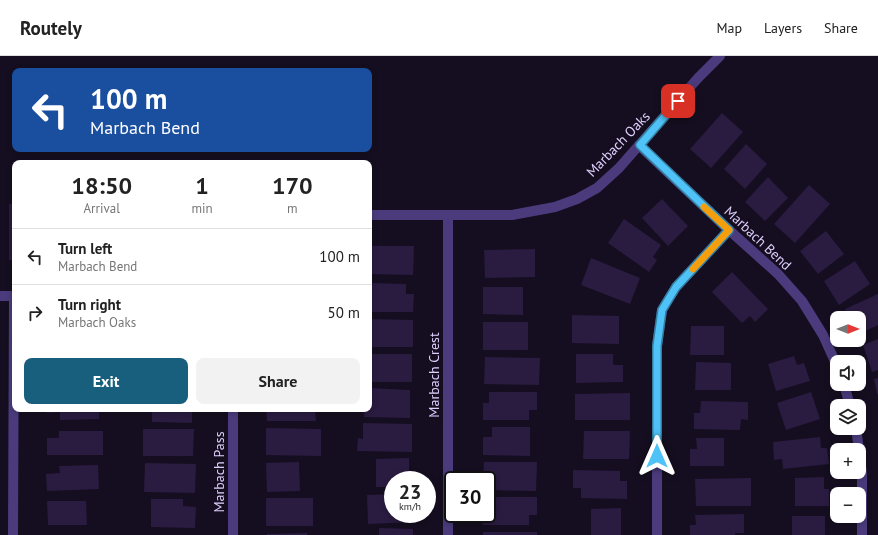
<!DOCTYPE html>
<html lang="en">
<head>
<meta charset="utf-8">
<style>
	body { margin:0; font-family:"PT Sans",sans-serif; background:#f2f2f2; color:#222; height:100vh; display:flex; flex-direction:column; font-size:15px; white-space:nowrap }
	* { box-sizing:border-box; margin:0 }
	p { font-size:13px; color:#767676 }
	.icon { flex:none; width:22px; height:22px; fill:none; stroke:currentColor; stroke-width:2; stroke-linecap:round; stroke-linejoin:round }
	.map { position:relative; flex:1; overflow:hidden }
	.sheet { position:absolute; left:12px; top:104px; width:360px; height:252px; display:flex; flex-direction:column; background:#fff; border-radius:8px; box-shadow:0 2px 6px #0003 }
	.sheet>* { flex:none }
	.top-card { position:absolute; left:12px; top:12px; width:360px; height:84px; border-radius:8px; box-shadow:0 2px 6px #0003; background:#1a4fa0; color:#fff; overflow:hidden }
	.needle { width:26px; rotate:90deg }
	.tools { position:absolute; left:830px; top:255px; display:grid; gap:8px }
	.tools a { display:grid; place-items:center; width:36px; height:36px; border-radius:8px; background:#fff; box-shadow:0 2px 6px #0003; font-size:20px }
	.speed { position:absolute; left:384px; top:415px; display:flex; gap:8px; font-size:20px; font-weight:700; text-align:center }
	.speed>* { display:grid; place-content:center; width:52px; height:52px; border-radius:50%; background:#fff; box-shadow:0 2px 6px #0003; line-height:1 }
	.speed small { font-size:10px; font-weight:400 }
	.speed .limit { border:2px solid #111; border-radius:6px; background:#fff; color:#111 }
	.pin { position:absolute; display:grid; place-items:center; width:34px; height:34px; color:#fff; margin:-17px; border-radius:8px; box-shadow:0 2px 6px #0006 }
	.me { position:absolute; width:44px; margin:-22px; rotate:0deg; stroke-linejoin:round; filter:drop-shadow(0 0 3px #0008) }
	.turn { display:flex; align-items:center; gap:14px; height:84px; padding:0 12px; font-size:18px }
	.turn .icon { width:52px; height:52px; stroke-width:2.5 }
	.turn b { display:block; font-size:28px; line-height:34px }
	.eta { display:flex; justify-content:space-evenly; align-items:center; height:68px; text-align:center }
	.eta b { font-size:24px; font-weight:600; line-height:28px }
	.cta { display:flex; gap:8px; margin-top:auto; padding:8px 12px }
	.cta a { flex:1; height:46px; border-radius:8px; background:#185f7d; color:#fff; font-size:16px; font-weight:600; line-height:46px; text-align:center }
	.cta a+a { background:#f2f2f2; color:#222 }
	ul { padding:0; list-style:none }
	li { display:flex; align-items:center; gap:12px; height:56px; padding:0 12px; border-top:1px solid #e0e0e0 }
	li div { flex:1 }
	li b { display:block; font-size:15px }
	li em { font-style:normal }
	header { display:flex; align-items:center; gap:24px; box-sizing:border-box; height:56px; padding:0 20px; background:#fff; border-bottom:1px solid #e0e0e0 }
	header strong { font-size:19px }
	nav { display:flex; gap:22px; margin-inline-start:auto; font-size:14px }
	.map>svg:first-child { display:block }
	.building { fill:#2a1b40 }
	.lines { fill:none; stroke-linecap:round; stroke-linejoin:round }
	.minor { stroke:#4b3b7d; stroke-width:10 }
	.route-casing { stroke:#337fa1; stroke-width:10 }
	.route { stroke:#4fc3f7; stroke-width:7 }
	.slow { stroke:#f59e0b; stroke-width:7 }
	.labels { text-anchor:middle; stroke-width:4; stroke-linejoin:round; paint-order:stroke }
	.street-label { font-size:14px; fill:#ded0fd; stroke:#150e20 }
</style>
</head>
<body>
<header>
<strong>Routely</strong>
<nav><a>Map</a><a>Layers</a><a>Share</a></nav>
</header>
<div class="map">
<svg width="878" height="479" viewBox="0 0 878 479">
	<rect width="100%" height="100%" fill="#150e20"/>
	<path class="building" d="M 722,57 L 743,76 L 711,112 L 690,93 Z
		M 746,88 L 767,108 L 745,133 L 724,113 Z
		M 768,121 L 788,142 L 765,165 L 745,146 Z
		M 809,129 L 830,148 L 795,187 L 774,168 Z
		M 662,143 L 688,170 L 668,190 L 642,162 Z
		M 9,148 L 15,148 L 15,204 L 9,204 Z
		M 624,163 L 661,189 L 653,201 L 657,204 L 649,216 L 608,187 Z
		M 826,175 L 844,198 L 818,218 L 800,195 Z
		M 369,190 L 414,190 L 413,219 L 369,218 Z
		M 535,193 L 535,221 L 485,222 L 484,194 Z
		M 591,202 L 640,222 L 630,248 L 581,229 Z
		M 855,205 L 870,228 L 839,249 L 824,225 Z
		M 732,216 L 768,253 L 755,266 L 750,260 L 742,267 L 712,236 Z
		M 369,227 L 406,228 L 406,238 L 414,238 L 413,256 L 369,256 Z
		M 483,231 L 523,231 L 523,259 L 483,258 Z
		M 878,238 L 878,269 L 859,278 L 859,262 L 849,262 L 845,253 Z
		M 572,259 L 619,260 L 619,288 L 572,287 Z
		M 369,263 L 413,264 L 413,291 L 369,291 Z
		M 483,266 L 528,266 L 528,294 L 483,294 Z
		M 691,270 L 724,270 L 724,299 L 690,299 Z
		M 878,283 L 878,314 L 872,316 L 863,289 Z
		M 369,298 L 412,298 L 412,326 L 369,326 Z
		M 576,298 L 613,298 L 613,309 L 623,309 L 623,326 L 576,327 Z
		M 794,300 L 797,309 L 804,307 L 810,325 L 776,335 L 768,308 Z
		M 485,301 L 540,302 L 539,329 L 484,328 Z
		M 696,306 L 731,307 L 731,334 L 695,334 Z
		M 878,322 L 878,338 L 877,338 L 874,323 Z
		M 369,332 L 410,334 L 410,362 L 364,361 L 364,353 L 369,353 Z
		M 489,336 L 537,336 L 537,354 L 529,354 L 529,364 L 483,364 L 483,347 L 489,347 Z
		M 811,336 L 820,363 L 786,374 L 777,347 Z
		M 630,337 L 630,364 L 575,364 L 575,338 Z
		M 701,345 L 748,346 L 748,364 L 741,363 L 740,374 L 694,373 L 694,357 L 700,357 Z
		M 47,353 L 99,353 L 99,363 L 60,364 L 60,356 L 47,357 Z
		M 152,353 L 192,353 L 192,367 L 152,366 Z
		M 266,353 L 315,353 L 316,365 L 267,365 Z
		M 363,367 L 412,368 L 412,396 L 357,395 L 358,382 L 363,383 Z
		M 492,371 L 530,371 L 530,400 L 483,399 L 483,381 L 492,381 Z
		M 266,372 L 321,373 L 321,400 L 266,399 Z
		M 143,373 L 194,373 L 193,400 L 143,400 Z
		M 59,375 L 103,375 L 103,399 L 47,399 L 47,382 L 59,382 Z
		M 584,375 L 630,375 L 629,403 L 583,403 Z
		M 820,381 L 821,392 L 827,392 L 829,408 L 783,413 L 782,403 L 774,404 L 773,386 Z
		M 696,382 L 724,382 L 724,410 L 690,410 L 690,393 L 697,393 Z
		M 409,402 L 409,424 L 393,424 L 393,431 L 376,431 L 376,403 Z
		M 299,406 L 300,435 L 267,436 L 266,407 Z
		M 484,406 L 537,406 L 536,435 L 488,434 L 488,420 L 483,420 Z
		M 145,407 L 196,408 L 195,437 L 144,436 Z
		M 98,409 L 99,433 L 47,435 L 46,418 L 60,417 L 59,410 Z
		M 573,414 L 620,415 L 620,425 L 627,425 L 627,443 L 581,442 L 581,432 L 573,432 Z
		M 824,421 L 824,433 L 829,433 L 829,450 L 795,450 L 795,422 Z
		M 751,422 L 751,450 L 696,450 L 695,423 Z
		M 393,438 L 393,458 L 413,458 L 414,466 L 368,468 L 367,439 Z
		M 489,441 L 537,441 L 537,459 L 529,459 L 529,469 L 483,469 L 483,458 L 487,458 L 487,452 L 489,452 Z
		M 266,442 L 313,442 L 313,470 L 266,470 Z
		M 151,443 L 183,443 L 183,450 L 196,451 L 195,472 L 151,471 Z
		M 47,445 L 86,445 L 87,469 L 48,469 Z
		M 621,452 L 621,479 L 591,479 L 591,453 Z
		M 744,458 L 744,477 L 735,477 L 735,479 L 690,479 L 690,469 L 696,469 L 695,459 Z
		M 792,460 L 825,460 L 825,479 L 792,479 Z
		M 379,472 L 413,473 L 413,479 L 379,479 Z
		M 483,476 L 537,476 L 537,479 L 483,479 Z
		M 307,477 L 307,479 L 267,479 L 267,478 Z"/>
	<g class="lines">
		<path class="minor" d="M 639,89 L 729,174 L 778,218 L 802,245 L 823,279 L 837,310
			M 369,159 L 512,159 L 555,151 L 577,143 L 597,132 L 619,112 L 698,22 L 720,0
			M 0,240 L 15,240
			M 844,328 L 850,350
			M 856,372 L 859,394
			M 859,396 L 862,417 L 862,479
			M 13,479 L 14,240
			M 233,479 L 233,353
			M 448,479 L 448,159
			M 657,479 L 657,290 L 662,254 L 676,231 L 729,174"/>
	</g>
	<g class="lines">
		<g class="route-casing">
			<path id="route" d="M 657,400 L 657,290 L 662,254 L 676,231 L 729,174 L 640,89 L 678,45"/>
		</g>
		<use href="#route" class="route"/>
		<path class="slow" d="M 693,213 L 729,174 L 704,151"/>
	</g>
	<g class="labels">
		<g class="street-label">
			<text transform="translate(618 88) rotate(-46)" y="5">Marbach Oaks</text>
			<text transform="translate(758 182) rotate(43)" y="5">Marbach Bend</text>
			<text transform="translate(434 319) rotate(-90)" y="5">Marbach Crest</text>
			<text transform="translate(219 416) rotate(-90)" y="5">Marbach Pass</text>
		</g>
	</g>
</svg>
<div class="tools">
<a><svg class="needle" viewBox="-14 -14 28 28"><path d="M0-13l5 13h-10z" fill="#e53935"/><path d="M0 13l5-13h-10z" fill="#767676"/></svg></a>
<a><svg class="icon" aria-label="sound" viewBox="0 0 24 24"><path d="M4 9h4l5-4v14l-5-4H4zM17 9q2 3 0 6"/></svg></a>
<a><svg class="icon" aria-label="layers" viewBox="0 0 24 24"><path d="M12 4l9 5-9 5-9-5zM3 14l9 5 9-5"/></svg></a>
<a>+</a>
<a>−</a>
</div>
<div class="speed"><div>23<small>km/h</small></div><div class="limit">30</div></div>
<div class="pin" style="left:678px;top:45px;background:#d93025"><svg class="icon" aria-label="arrive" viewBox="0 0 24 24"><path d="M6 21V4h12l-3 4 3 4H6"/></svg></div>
<svg class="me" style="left:657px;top:400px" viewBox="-20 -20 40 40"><path d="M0-17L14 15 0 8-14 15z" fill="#4fc3f7" stroke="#fff" stroke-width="4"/></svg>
<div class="top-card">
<div class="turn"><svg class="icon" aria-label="left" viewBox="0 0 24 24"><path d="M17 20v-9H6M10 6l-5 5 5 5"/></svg><div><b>100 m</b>Marbach Bend</div></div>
</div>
<section class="sheet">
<div class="eta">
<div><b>18:50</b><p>Arrival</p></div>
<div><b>1</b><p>min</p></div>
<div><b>170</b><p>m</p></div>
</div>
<ul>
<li><svg class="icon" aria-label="left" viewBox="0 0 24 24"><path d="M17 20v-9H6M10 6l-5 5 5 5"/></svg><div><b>Turn left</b><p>Marbach Bend</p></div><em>100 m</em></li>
<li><svg class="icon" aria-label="right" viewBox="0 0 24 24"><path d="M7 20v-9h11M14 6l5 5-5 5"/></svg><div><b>Turn right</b><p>Marbach Oaks</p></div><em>50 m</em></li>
</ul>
<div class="cta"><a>Exit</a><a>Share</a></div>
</section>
</div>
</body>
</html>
